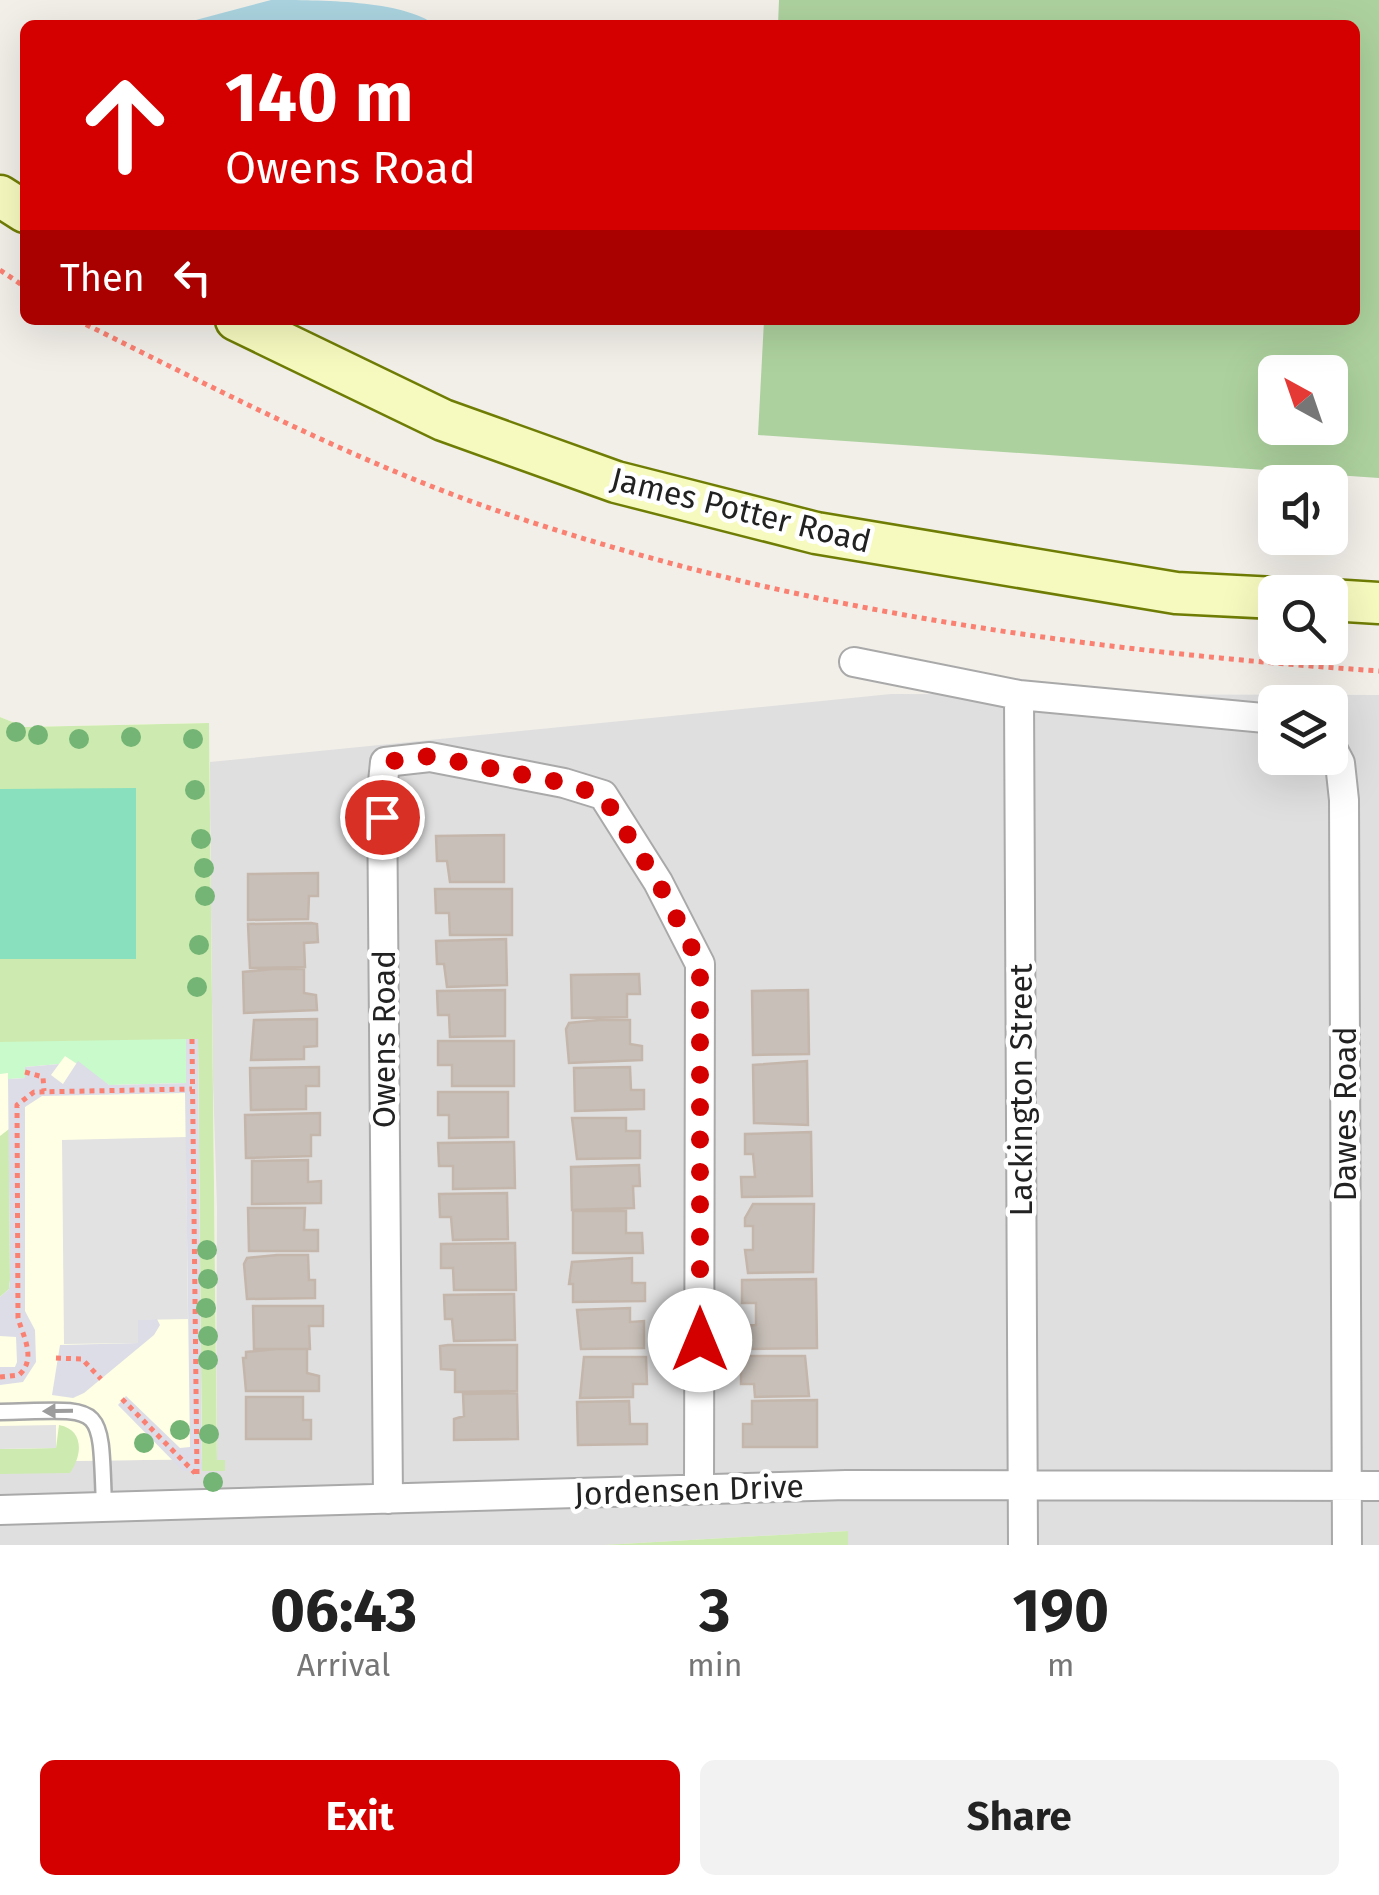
<!DOCTYPE html>
<html lang="en">
<head>
<meta charset="utf-8">
<style>
	body { margin:0; font-family:"Fira Sans",sans-serif; background:#f2f2f2; color:#222; height:100vh; display:flex; flex-direction:column; font-size:38px; white-space:nowrap }
	* { box-sizing:border-box; margin:0 }
	p { font-size:32px; color:#767676 }
	.icon { flex:none; width:55px; height:55px; fill:none; stroke:currentColor; stroke-width:2; stroke-linecap:round; stroke-linejoin:round }
	.map { position:relative; height:1545px; overflow:hidden }
	.panel { display:flex; flex-direction:column; background:#fff; flex:1 }
	.panel>* { flex:none }
	.guide { position:absolute; left:20px; top:20px; width:1340px; height:305px; border-radius:15px; box-shadow:0 10px 40px #0002; background:#d40000; color:#fff; overflow:hidden }
	.needle { width:65px; rotate:320deg }
	.tools { position:absolute; left:1258px; top:355px; display:grid; gap:20px }
	.tools a { display:grid; place-items:center; width:90px; height:90px; border-radius:15px; background:#fff; box-shadow:0 10px 40px #0002; font-size:50px }
	.pin { position:absolute; display:grid; place-items:center; width:85px; height:85px; color:#fff; margin:-42px; border:5px solid #fff; border-radius:50%; box-shadow:0 2px 10px #0007 }
	.me { position:absolute; width:110px; margin:-55px; rotate:0deg; stroke-linejoin:round; filter:drop-shadow(0 0 8px #0008) }
	.turn { display:flex; align-items:center; gap:35px; height:210px; padding:0 40px; font-size:45px }
	.turn .icon { width:130px; height:130px; stroke-width:2.5 }
	.turn b { display:block; font-size:70px; line-height:85px }
	.then { display:flex; align-items:center; height:95px; padding:0 40px; background:#0003; gap:20px; font-size:38px }
	.eta { display:flex; justify-content:space-evenly; align-items:center; height:170px; text-align:center }
	.eta b { font-size:60px; font-weight:700; line-height:70px }
	.cta { display:flex; gap:20px; margin-top:auto; padding:20px 40px }
	.cta a { flex:1; height:115px; border-radius:15px; background:#d40000; color:#fff; font-size:40px; font-weight:700; line-height:115px; text-align:center }
	.cta a+a { background:#f2f2f2; color:#222 }
	.map>svg:first-child { display:block }
	.residential { fill:#e0dfdf; fill-rule:evenodd }
	.education { fill:#ffffe5 }
	.grass { fill:#cdebb0 }
	.forest { fill:#add19e; fill-rule:evenodd }
	.park { fill:#c8facc }
	.pitch { fill:#88e0be }
	.parking { fill:#e2e2e2 }
	.plaza { fill:#dddde8 }
	.water { fill:#aad3df }
	.building { fill:#c7bfb8; stroke:#c4b6ab; stroke-width:2.5 }
	.lines { fill:none; stroke-linecap:round; stroke-linejoin:round }
	.lane-casing { stroke:#a9a9a9; stroke-width:19 }
	.street-casing { stroke:#a9a9a9; stroke-width:32 }
	.secondary-casing { stroke:#707d05; stroke-width:45 }
	.path { stroke:#fa8072; stroke-width:5; stroke-dasharray:5 5; stroke-linecap:butt }
	.lane { stroke:#fff; stroke-width:14 }
	.street { stroke:#fff; stroke-width:28 }
	.secondary { stroke:#f7fabf; stroke-width:40 }
	.tree { fill:#74b475 }
	.oneway { fill:#9c9c9c }
	.route { stroke:#d40000; stroke-width:18; stroke-dasharray:0 32.4 }
	.labels { text-anchor:middle; stroke-width:9; stroke-linejoin:round; paint-order:stroke }
	.street-label { font-size:32px; fill:#222; stroke:#fff }
</style>
</head>
<body>
<div class="map">
<svg width="1379" height="1545" viewBox="0 0 1379 1545">
	<rect width="100%" height="100%" fill="#f2efe9"/>
	<path class="residential" d="M 891,694 L 1379,695 L 1379,1545 L 848,1545 L 848,1531 L 604,1545 L 0,1545 L 0,1462 L 216,1459 L 217,1208 L 211,1016 L 210,762 ZM 1275,702 L 1330,702 L 1330,758 L 1275,758 Z"/>
	<path class="education" d="M 0,717 L 25,727 L 209,723 L 217,1459 L 0,1462 Z"/>
	<path class="grass" d="M 0,717 L 25,727 L 209,723 L 217,1460 L 225,1460 L 225,1471 L 202,1471 L 198,1040 L 0,1043 Z
		M 9,1129 L 10,1280 L 9,1289 L 0,1297 L 0,1136 Z
		M 59,1425 C 85,1430 82,1456 70,1473 L 0,1474 L 0,1449 L 56,1448 Z
		M 848,1531 L 848,1545 L 604,1545 Z"/>
	<path class="forest" d="M 779,0 L 1379,0 L 1379,478 L 758,435 L 764,320 L 1355,320 L 1355,25 L 778,25 ZM 1275,372 L 1330,372 L 1330,428 L 1275,428 Z"/>
	<path class="park" d="M 186,1039 L 186,1083 L 109,1085 L 65,1056 L 59,1064 L 25,1067 L 26,1078 L 8,1079 L 8,1073 L 0,1074 L 0,1042 Z"/>
	<path class="pitch" d="M 136,788 L 136,959 L 0,959 L 0,789 Z"/>
	<path class="parking" d="M 186,1137 L 188,1319 L 138,1320 L 138,1343 L 64,1344 L 62,1140 Z
		M 56,1425 L 56,1448 L 0,1449 L 0,1426 Z"/>
	<path class="plaza" d="M 186,1039 L 198,1039 L 202,1471 L 183,1471 L 118,1405 L 126,1396 L 180,1448 L 190,1447 L 185,1093 L 42,1096 L 25,1107 L 25,1311 L 35,1330 L 36,1362 L 23,1382 L 0,1385 L 0,1367 L 15,1367 L 17,1362 L 16,1337 L 0,1336 L 0,1297 L 9,1289 L 10,1280 L 8,1079 L 25,1078 L 25,1067 L 59,1064 L 51,1075 L 63,1084 L 78,1061 L 109,1085 L 186,1083 Z
		M 157,1319 L 160,1325 L 154,1335 L 84,1393 L 73,1398 L 52,1395 L 60,1345 L 138,1343 L 138,1320 Z"/>
	<path class="water" d="M 271,0 C 319,0 403,0 435,25 L 177,25 Z"/>
	<path class="building" d="M 504,835 L 504,882 L 450,882 L 447,861 L 437,861 L 436,836 Z
		M 318,873 L 318,896 L 309,896 L 308,919 L 248,920 L 248,874 Z
		M 435,889 L 512,889 L 512,935 L 450,935 L 449,913 L 436,913 Z
		M 311,923 L 317,924 L 318,942 L 304,943 L 305,967 L 250,968 L 248,924 Z
		M 506,939 L 507,985 L 447,987 L 444,964 L 437,964 L 436,941 Z
		M 273,969 L 304,969 L 304,993 L 316,995 L 317,1010 L 244,1013 L 243,972 Z
		M 639,974 L 640,994 L 627,994 L 627,1017 L 572,1018 L 571,975 Z
		M 505,990 L 505,1036 L 450,1037 L 449,1015 L 438,1015 L 437,991 Z
		M 808,990 L 809,1054 L 753,1055 L 752,991 Z
		M 317,1019 L 317,1046 L 304,1047 L 304,1059 L 251,1060 L 254,1020 Z
		M 599,1020 L 630,1020 L 630,1044 L 642,1046 L 642,1060 L 569,1063 L 566,1029 L 569,1023 Z
		M 438,1041 L 514,1041 L 514,1086 L 452,1086 L 452,1065 L 438,1065 Z
		M 807,1061 L 808,1125 L 754,1123 L 753,1065 Z
		M 319,1067 L 319,1086 L 306,1086 L 306,1109 L 251,1110 L 250,1068 Z
		M 630,1067 L 631,1090 L 644,1090 L 644,1109 L 575,1111 L 574,1068 Z
		M 438,1092 L 508,1092 L 508,1137 L 449,1138 L 449,1115 L 438,1115 Z
		M 320,1113 L 320,1135 L 311,1135 L 311,1156 L 246,1158 L 245,1115 Z
		M 572,1118 L 626,1118 L 626,1131 L 640,1131 L 640,1158 L 577,1159 Z
		M 811,1132 L 812,1196 L 742,1197 L 741,1177 L 755,1177 L 753,1154 L 745,1154 L 745,1134 Z
		M 514,1142 L 515,1188 L 453,1189 L 453,1166 L 439,1166 L 438,1143 Z
		M 308,1160 L 308,1182 L 321,1181 L 321,1203 L 252,1204 L 252,1161 Z
		M 639,1165 L 640,1186 L 633,1186 L 634,1208 L 572,1210 L 571,1167 Z
		M 507,1193 L 508,1239 L 453,1240 L 451,1217 L 440,1217 L 439,1194 Z
		M 753,1204 L 814,1204 L 813,1272 L 748,1273 L 745,1250 L 753,1250 L 753,1226 L 745,1226 L 745,1218 Z
		M 248,1208 L 305,1208 L 304,1230 L 318,1230 L 318,1251 L 249,1251 Z
		M 573,1211 L 626,1211 L 626,1233 L 642,1233 L 643,1253 L 573,1253 Z
		M 515,1243 L 516,1290 L 454,1290 L 453,1268 L 441,1268 L 441,1244 Z
		M 277,1255 L 308,1255 L 309,1280 L 315,1280 L 315,1298 L 247,1299 L 244,1264 L 247,1258 Z
		M 632,1258 L 632,1283 L 645,1283 L 645,1301 L 573,1302 L 573,1284 L 569,1284 L 572,1262 Z
		M 816,1279 L 817,1348 L 742,1349 L 742,1326 L 756,1325 L 756,1303 L 742,1303 L 742,1280 Z
		M 514,1294 L 515,1340 L 454,1341 L 452,1319 L 445,1319 L 444,1295 Z
		M 253,1306 L 323,1306 L 323,1326 L 309,1326 L 310,1349 L 254,1349 Z
		M 630,1308 L 630,1322 L 644,1321 L 644,1348 L 581,1349 L 577,1310 Z
		M 448,1345 L 517,1345 L 517,1391 L 455,1392 L 455,1370 L 441,1369 L 440,1346 Z
		M 276,1349 L 307,1349 L 307,1373 L 319,1376 L 319,1391 L 246,1391 L 243,1358 L 246,1358 L 246,1352 Z
		M 741,1356 L 805,1356 L 809,1396 L 755,1397 L 754,1384 L 741,1384 Z
		M 584,1357 L 646,1357 L 647,1384 L 633,1384 L 633,1397 L 580,1398 Z
		M 517,1393 L 518,1439 L 454,1440 L 454,1419 L 464,1416 L 463,1394 Z
		M 246,1397 L 303,1397 L 303,1420 L 311,1420 L 311,1439 L 246,1439 Z
		M 817,1400 L 817,1447 L 743,1447 L 743,1424 L 752,1424 L 752,1401 Z
		M 629,1401 L 630,1424 L 647,1424 L 647,1444 L 578,1445 L 577,1402 Z"/>
	<g class="lines">
		<g class="lane-casing">
			<path id="lane" d="M 0,1412 C 106,1410 100,1399 104,1507"/>
		</g>
		<g class="street-casing">
			<path id="street" d="M 854,662 L 1019,695 L 1275,719
				M 1019,695 L 1023,1545
				M 1330,744 L 1340,763 L 1344,800 L 1347,1545
				M 388,1499 L 382,792 L 385,762 L 430,757 L 564,783 L 603,795 L 658,882 L 700,964 L 699,1490
				M 0,1510 L 846,1485 L 1379,1486"/>
		</g>
		<g class="secondary-casing">
			<path id="secondary" d="M 0,196 L 25,212
				M 236,320 L 443,420 L 616,482 L 816,533 L 1176,593 L 1275,598
				M 1330,600 L 1379,603"/>
		</g>
		<path class="path" d="M 0,270 L 25,287
			M 77,320 C 216,389 357,463 504,513 C 786,609 1083,651 1379,671
			M 192,1039 L 197,1475
			M 25,1072 L 43,1077 L 44,1091
			M 56,1358 L 82,1359 L 101,1379
			M 0,1377 L 19,1375 C 37,1359 23,1336 18,1318 L 17,1105 L 34,1092 L 192,1089
			M 122,1399 L 195,1473"/>
		<use href="#lane" class="lane"/>
		<use href="#street" class="street"/>
		<use href="#secondary" class="secondary"/>
	</g>
	<g class="tree">
		<circle cx="16" cy="732" r="10"/>
		<circle cx="38" cy="735" r="10"/>
		<circle cx="131" cy="737" r="10"/>
		<circle cx="79" cy="739" r="10"/>
		<circle cx="193" cy="739" r="10"/>
		<circle cx="195" cy="790" r="10"/>
		<circle cx="201" cy="839" r="10"/>
		<circle cx="204" cy="868" r="10"/>
		<circle cx="205" cy="896" r="10"/>
		<circle cx="199" cy="945" r="10"/>
		<circle cx="197" cy="987" r="10"/>
		<circle cx="207" cy="1250" r="10"/>
		<circle cx="208" cy="1279" r="10"/>
		<circle cx="206" cy="1308" r="10"/>
		<circle cx="208" cy="1336" r="10"/>
		<circle cx="208" cy="1360" r="10"/>
		<circle cx="180" cy="1430" r="10"/>
		<circle cx="209" cy="1434" r="10"/>
		<circle cx="144" cy="1443" r="10"/>
		<circle cx="213" cy="1482" r="10"/>
	</g>
	<defs><path id="oneway-solid" d="M-6-.8H1V-3.2L6.5 0L1 3.2V.8H-6Z" transform="scale(2.5)"/></defs>
	<use class="oneway" href="#oneway-solid" transform="translate(58 1411) rotate(179)"/>
	<g class="lines">
		<path class="route" d="M 382,817 L 385,762 L 430,756 L 564,783 L 603,796 L 658,882 L 700,964 L 700,1340"/>
	</g>
	<g class="labels">
		<g class="street-label">
			<text transform="translate(741 510) rotate(14)" y="11">James Potter Road</text>
			<text transform="translate(384 1039) rotate(-90)" y="11">Owens Road</text>
			<text transform="translate(1021 1090) rotate(-90)" y="11">Lackington Street</text>
			<text transform="translate(1345 1114) rotate(-90)" y="11">Dawes Road</text>
			<text transform="translate(689 1490) rotate(-2)" y="11">Jordensen Drive</text>
		</g>
	</g>
</svg>
<div class="tools">
<a><svg class="needle" viewBox="-14 -14 28 28"><path d="M0-13l5 13h-10z" fill="#e53935"/><path d="M0 13l5-13h-10z" fill="#767676"/></svg></a>
<a><svg class="icon" aria-label="sound" viewBox="0 0 24 24"><path d="M4 9h4l5-4v14l-5-4H4zM17 9q2 3 0 6"/></svg></a>
<a><svg class="icon" aria-label="search" viewBox="0 0 24 24"><circle cx="10" cy="10" r="6"/><path d="M15 15l6 6"/></svg></a>
<a><svg class="icon" aria-label="layers" viewBox="0 0 24 24"><path d="M12 4l9 5-9 5-9-5zM3 14l9 5 9-5"/></svg></a>
</div>
<div class="pin" style="left:382px;top:817px;background:#d93025"><svg class="icon" aria-label="arrive" viewBox="0 0 24 24"><path d="M6 21V4h12l-3 4 3 4H6"/></svg></div>
<svg class="me" style="left:700px;top:1340px" viewBox="-20 -20 40 40"><circle r="19" fill="#fff"/><path d="M0-13L10 11 0 6-10 11z" fill="#d40000"/></svg>
<div class="guide">
<div class="turn"><svg class="icon" aria-label="ahead" viewBox="0 0 24 24"><path d="M12 20V5M6 11l6-6 6 6"/></svg><div><b>140 m</b>Owens Road</div></div>
<div class="then">Then<svg class="icon" aria-label="left" viewBox="0 0 24 24"><path d="M17 20v-9H6M10 6l-5 5 5 5"/></svg></div>
</div>
</div>
<section class="panel">
<div class="eta">
<div><b>06:43</b><p>Arrival</p></div>
<div><b>3</b><p>min</p></div>
<div><b>190</b><p>m</p></div>
</div>
<div class="cta"><a>Exit</a><a>Share</a></div>
</section>
</body>
</html>
